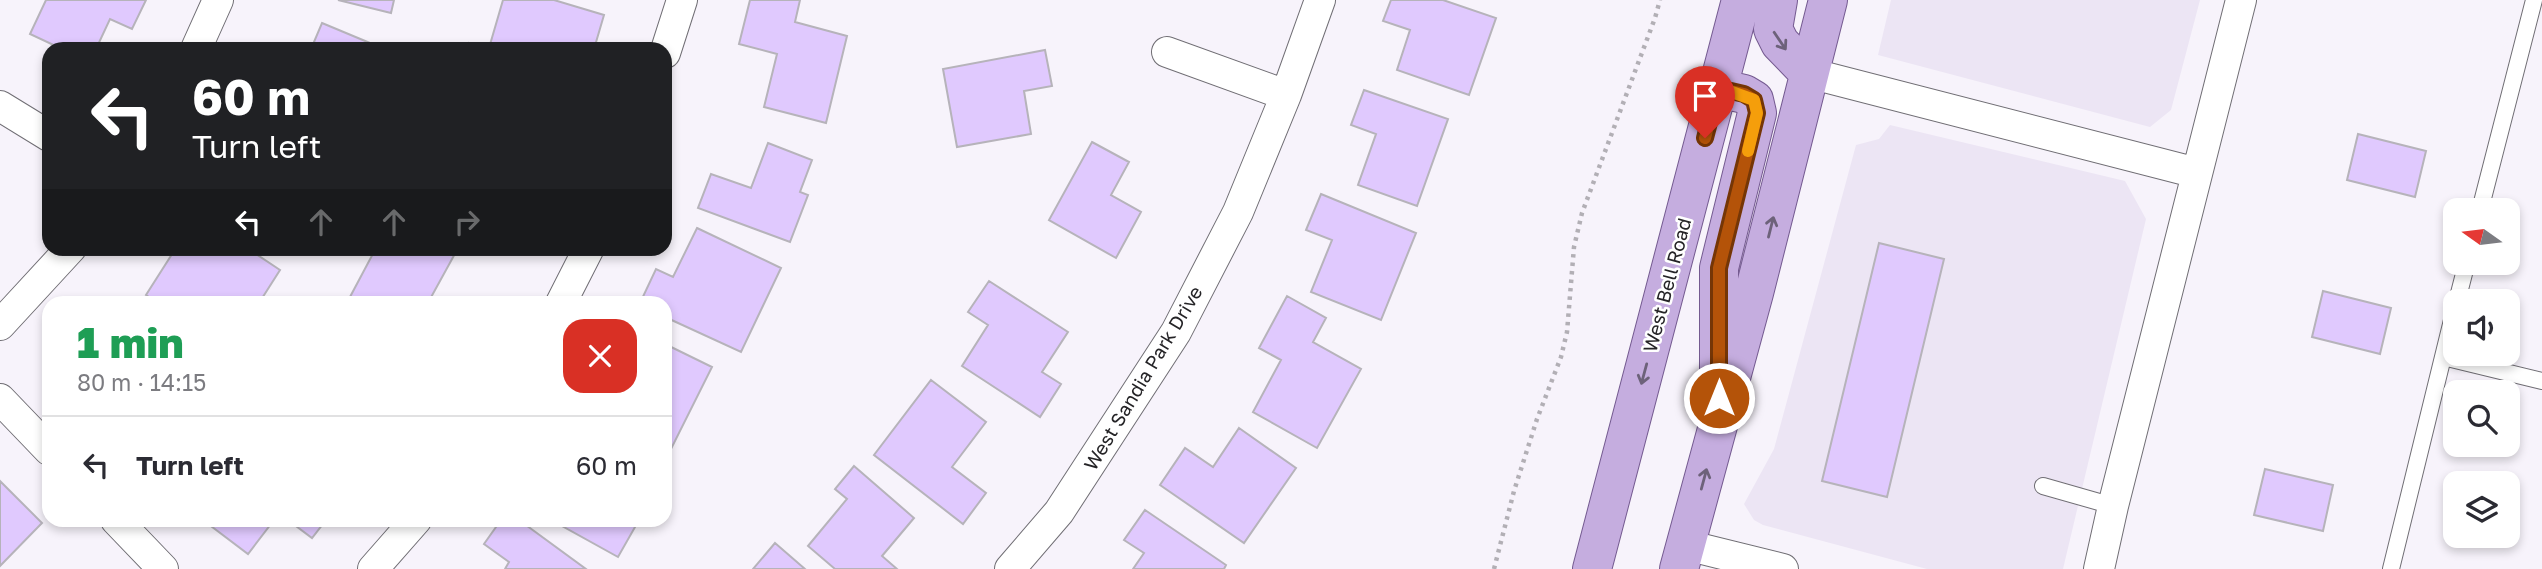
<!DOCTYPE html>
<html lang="en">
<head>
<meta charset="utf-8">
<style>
	body { margin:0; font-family:"Golos Text",sans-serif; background:#f7f7f7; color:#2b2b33; height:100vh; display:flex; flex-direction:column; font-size:26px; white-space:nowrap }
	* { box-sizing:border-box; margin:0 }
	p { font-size:23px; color:#7c7c81 }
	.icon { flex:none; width:38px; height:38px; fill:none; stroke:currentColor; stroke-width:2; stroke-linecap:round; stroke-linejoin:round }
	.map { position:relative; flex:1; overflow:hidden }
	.panel { position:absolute; left:42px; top:296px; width:630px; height:231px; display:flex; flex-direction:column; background:#fff; border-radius:21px; box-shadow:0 4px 10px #0003 }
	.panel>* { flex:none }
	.guide { position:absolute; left:42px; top:42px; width:630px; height:214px; border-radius:21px; box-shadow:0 4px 10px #0003; background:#202124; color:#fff; overflow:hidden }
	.needle { width:46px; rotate:284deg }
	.fabs { position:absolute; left:2443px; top:198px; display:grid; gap:14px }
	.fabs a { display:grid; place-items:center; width:77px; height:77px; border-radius:14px; background:#fff; box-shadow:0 4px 10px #0003; font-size:35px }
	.pin { position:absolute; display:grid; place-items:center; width:60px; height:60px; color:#fff; margin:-72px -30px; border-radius:50% 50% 50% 0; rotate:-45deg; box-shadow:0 0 7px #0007 }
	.pin .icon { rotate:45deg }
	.me { position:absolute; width:77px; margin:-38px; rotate:0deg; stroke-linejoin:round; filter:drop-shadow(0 0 5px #0008) }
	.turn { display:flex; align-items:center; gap:24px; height:147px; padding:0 35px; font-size:32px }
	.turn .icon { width:91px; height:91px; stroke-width:2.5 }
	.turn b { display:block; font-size:49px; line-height:60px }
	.lanes { display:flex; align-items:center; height:66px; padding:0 35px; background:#0003; justify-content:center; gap:35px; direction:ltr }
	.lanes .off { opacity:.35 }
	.round { display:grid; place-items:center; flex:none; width:74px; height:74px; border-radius:21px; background:#f7f7f7 }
	.headline { display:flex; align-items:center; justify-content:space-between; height:119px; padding:0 35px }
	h1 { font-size:42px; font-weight:800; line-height:52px; color:#1e9e55 }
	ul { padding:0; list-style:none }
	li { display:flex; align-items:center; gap:21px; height:98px; padding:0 35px; border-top:2px solid #e1e1e2 }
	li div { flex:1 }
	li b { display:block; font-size:26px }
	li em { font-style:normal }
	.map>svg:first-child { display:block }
	.built { fill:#ece5f4 }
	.building { fill:#e0c9fe; stroke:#b6b3ba; stroke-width:2 }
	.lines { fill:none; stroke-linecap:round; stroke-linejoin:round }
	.lane-casing { stroke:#706e74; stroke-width:18 }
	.street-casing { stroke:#706e74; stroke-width:32 }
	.primary-casing { stroke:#745a90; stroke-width:40 }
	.path { stroke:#b2afb5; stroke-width:4.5; stroke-dasharray:3.5 5; stroke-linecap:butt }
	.lane { stroke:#fff; stroke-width:16 }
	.street { stroke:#fff; stroke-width:30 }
	.primary { stroke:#c5addf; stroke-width:38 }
	.oneway { stroke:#6d627a }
	.route-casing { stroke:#753606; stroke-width:18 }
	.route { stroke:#b45309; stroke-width:12 }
	.slow { stroke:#f59e0b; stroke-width:12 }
	.labels { text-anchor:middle; stroke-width:5; stroke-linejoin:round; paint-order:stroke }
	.street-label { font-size:19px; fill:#252427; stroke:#fff }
</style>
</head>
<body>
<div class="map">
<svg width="2542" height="569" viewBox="0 0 2542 569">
	<rect width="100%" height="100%" fill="#f7f3fb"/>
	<path class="built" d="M 1891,0 L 2200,0 L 2171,110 L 2150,127 L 1878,55 Z
		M 1890,125 L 2125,181 L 2146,219 L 2063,569 L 1927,569 L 1763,525 L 1754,520 L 1744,504 L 1774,449 L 1856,145 L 1879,139 Z"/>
	<path class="building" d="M 46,0 L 146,0 L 132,29 L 110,19 L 96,49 L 62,49 L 30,34 Z
		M 338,0 L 394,0 L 391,13 Z
		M 503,0 L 554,0 L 604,15 L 594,49 L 468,49 L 469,43 L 489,48 Z
		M 750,0 L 800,0 L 795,22 L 847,36 L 826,123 L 764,107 L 777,54 L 739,44 Z
		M 1391,0 L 1443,0 L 1496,18 L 1469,95 L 1397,70 L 1410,30 L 1383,21 Z
		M 322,23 L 382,48 L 382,49 L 311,49 Z
		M 1045,50 L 1052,86 L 1024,91 L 1031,134 L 957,147 L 943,69 Z
		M 1364,90 L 1448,119 L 1417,206 L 1358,185 L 1376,134 L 1351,125 Z
		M 2358,134 L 2426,151 L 2415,197 L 2347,180 Z
		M 1092,142 L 1129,162 L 1111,195 L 1141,212 L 1116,258 L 1049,220 Z
		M 768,143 L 812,160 L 800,192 L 808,195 L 790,242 L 698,208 L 711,174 L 751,188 Z
		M 1321,194 L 1416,233 L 1381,320 L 1311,292 L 1332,240 L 1306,230 Z
		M 697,228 L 781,268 L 741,352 L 665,317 L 665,303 L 640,303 L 656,269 L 673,277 Z
		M 1879,243 L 1944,259 L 1887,497 L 1822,481 Z
		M 170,248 L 247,248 L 280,270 L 259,303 L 158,303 L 146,295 L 174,251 Z
		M 376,248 L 453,248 L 457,250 L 429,301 L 432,303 L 360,303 L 350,297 Z
		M 989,281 L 1068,332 L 1042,372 L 1061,384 L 1040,417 L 962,366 L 988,325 L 968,312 Z
		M 2323,291 L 2391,308 L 2380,354 L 2312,337 Z
		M 1287,296 L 1326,318 L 1313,342 L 1361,369 L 1317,448 L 1253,412 L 1281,360 L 1259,348 Z
		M 665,344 L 712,367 L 671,449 L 665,446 Z
		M 931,380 L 986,422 L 952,467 L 986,493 L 963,524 L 874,455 Z
		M 1239,428 L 1296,468 L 1244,543 L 1160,485 L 1185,448 L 1213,467 Z
		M 854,466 L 914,518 L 882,556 L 897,569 L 835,569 L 808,546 L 847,499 L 835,489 Z
		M 2265,469 L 2333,485 L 2323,531 L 2254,515 Z
		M 0,481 L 42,523 L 0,566 Z
		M 1145,510 L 1226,565 L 1224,569 L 1133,569 L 1144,553 L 1124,540 Z
		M 203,520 L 274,520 L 248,554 Z
		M 288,520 L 326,520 L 312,538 Z
		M 501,520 L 519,520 L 586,569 L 505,569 L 509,562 L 484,544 Z
		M 556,520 L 639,520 L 618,557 L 555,522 Z
		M 775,543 L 805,569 L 753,569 Z"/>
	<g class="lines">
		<g class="lane-casing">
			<path id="lane" d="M 2480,210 L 2534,0
				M 2457,301 L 2467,262
				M 2443,357 L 2542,381
				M 2043,486 L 2113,506
				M 2391,569 L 2455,308"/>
		</g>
		<g class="street-casing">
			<path id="street" d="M 196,49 L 218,0
				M 1167,52 L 1286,95
				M 665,53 L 682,0
				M 1809,73 L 2197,173
				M 0,106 L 49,136
				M 561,303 L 589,248
				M 0,325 L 71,248
				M 0,399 L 49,450
				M 116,520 L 163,569
				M 1686,545 L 1783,569
				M 373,569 L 416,520
				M 1010,569 L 1059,512 L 1176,332 L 1238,212 L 1286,95 L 1320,0
				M 2099,569 L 2113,506 L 2241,0"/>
		</g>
		<g class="primary-casing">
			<path id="primary" d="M 1778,0 L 1773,29 L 1780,43 L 1809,73
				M 1718,88 L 1744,94 L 1754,100 L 1757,113 L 1719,268 L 1719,374
				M 1592,569 L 1741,0
				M 1679,569 L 1754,293 L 1828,0"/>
		</g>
		<path class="path" d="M 1494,569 L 1514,491 L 1537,419 L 1561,357 L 1567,332 L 1574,247 L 1582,213 L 1655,18 L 1660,0"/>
		<use href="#lane" class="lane"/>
		<use href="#street" class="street"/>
		<use href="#primary" class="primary"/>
	</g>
	<defs><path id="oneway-shaft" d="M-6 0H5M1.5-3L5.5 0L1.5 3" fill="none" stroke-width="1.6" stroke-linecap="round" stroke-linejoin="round" transform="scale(1.75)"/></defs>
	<g class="oneway">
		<use href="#oneway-shaft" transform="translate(1780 41) rotate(56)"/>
		<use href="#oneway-shaft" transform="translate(1771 227) rotate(-76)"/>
		<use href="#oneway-shaft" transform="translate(1644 374) rotate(105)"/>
		<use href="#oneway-shaft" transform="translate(1704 479) rotate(-75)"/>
	</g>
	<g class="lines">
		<g class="route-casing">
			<path id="route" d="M 1705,138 L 1718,88 L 1744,94 L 1754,100 L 1757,113 L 1719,268 L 1719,398"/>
		</g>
		<use href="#route" class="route"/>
		<path class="slow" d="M 1729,91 L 1754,100 L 1757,113 L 1748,151"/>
	</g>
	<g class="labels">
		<g class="street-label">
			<text transform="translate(1667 285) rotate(-75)" y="7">West Bell Road</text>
			<text transform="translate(1143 378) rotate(-59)" y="7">West Sandia Park Drive</text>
		</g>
	</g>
</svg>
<div class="fabs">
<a><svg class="needle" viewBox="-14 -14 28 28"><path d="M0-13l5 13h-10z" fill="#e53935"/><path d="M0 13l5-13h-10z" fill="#7c7c81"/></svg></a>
<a><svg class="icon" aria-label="sound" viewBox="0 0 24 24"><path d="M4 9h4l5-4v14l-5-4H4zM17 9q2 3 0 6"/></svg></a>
<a><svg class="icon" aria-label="search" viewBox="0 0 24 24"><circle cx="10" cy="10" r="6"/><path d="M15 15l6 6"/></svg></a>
<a><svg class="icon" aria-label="layers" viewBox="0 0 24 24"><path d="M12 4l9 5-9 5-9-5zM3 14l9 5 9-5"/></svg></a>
</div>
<div class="pin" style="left:1705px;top:138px;background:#d93025"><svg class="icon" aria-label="arrive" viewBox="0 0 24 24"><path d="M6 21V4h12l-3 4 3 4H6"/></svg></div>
<svg class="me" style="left:1719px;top:398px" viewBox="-20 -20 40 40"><circle r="17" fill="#b45309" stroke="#fff" stroke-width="3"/><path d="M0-11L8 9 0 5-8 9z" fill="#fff"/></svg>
<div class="guide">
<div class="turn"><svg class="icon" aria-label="left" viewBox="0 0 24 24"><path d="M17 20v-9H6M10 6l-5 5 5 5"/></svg><div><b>60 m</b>Turn left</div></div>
<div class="lanes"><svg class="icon" aria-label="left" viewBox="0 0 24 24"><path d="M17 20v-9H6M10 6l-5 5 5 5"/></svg><svg class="icon off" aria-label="ahead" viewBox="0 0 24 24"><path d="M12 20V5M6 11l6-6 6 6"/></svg><svg class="icon off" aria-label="ahead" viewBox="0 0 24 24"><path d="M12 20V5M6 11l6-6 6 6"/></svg><svg class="icon off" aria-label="right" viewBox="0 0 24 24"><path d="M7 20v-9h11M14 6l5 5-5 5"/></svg></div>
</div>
<section class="panel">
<div class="headline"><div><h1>1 min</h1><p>80 m · 14:15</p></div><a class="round" style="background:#d93025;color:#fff"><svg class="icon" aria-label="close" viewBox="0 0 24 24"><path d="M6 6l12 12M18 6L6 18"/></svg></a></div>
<ul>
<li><svg class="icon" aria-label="left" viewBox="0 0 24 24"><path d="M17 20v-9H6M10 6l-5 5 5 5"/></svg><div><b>Turn left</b></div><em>60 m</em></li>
</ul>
</section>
</div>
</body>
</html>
